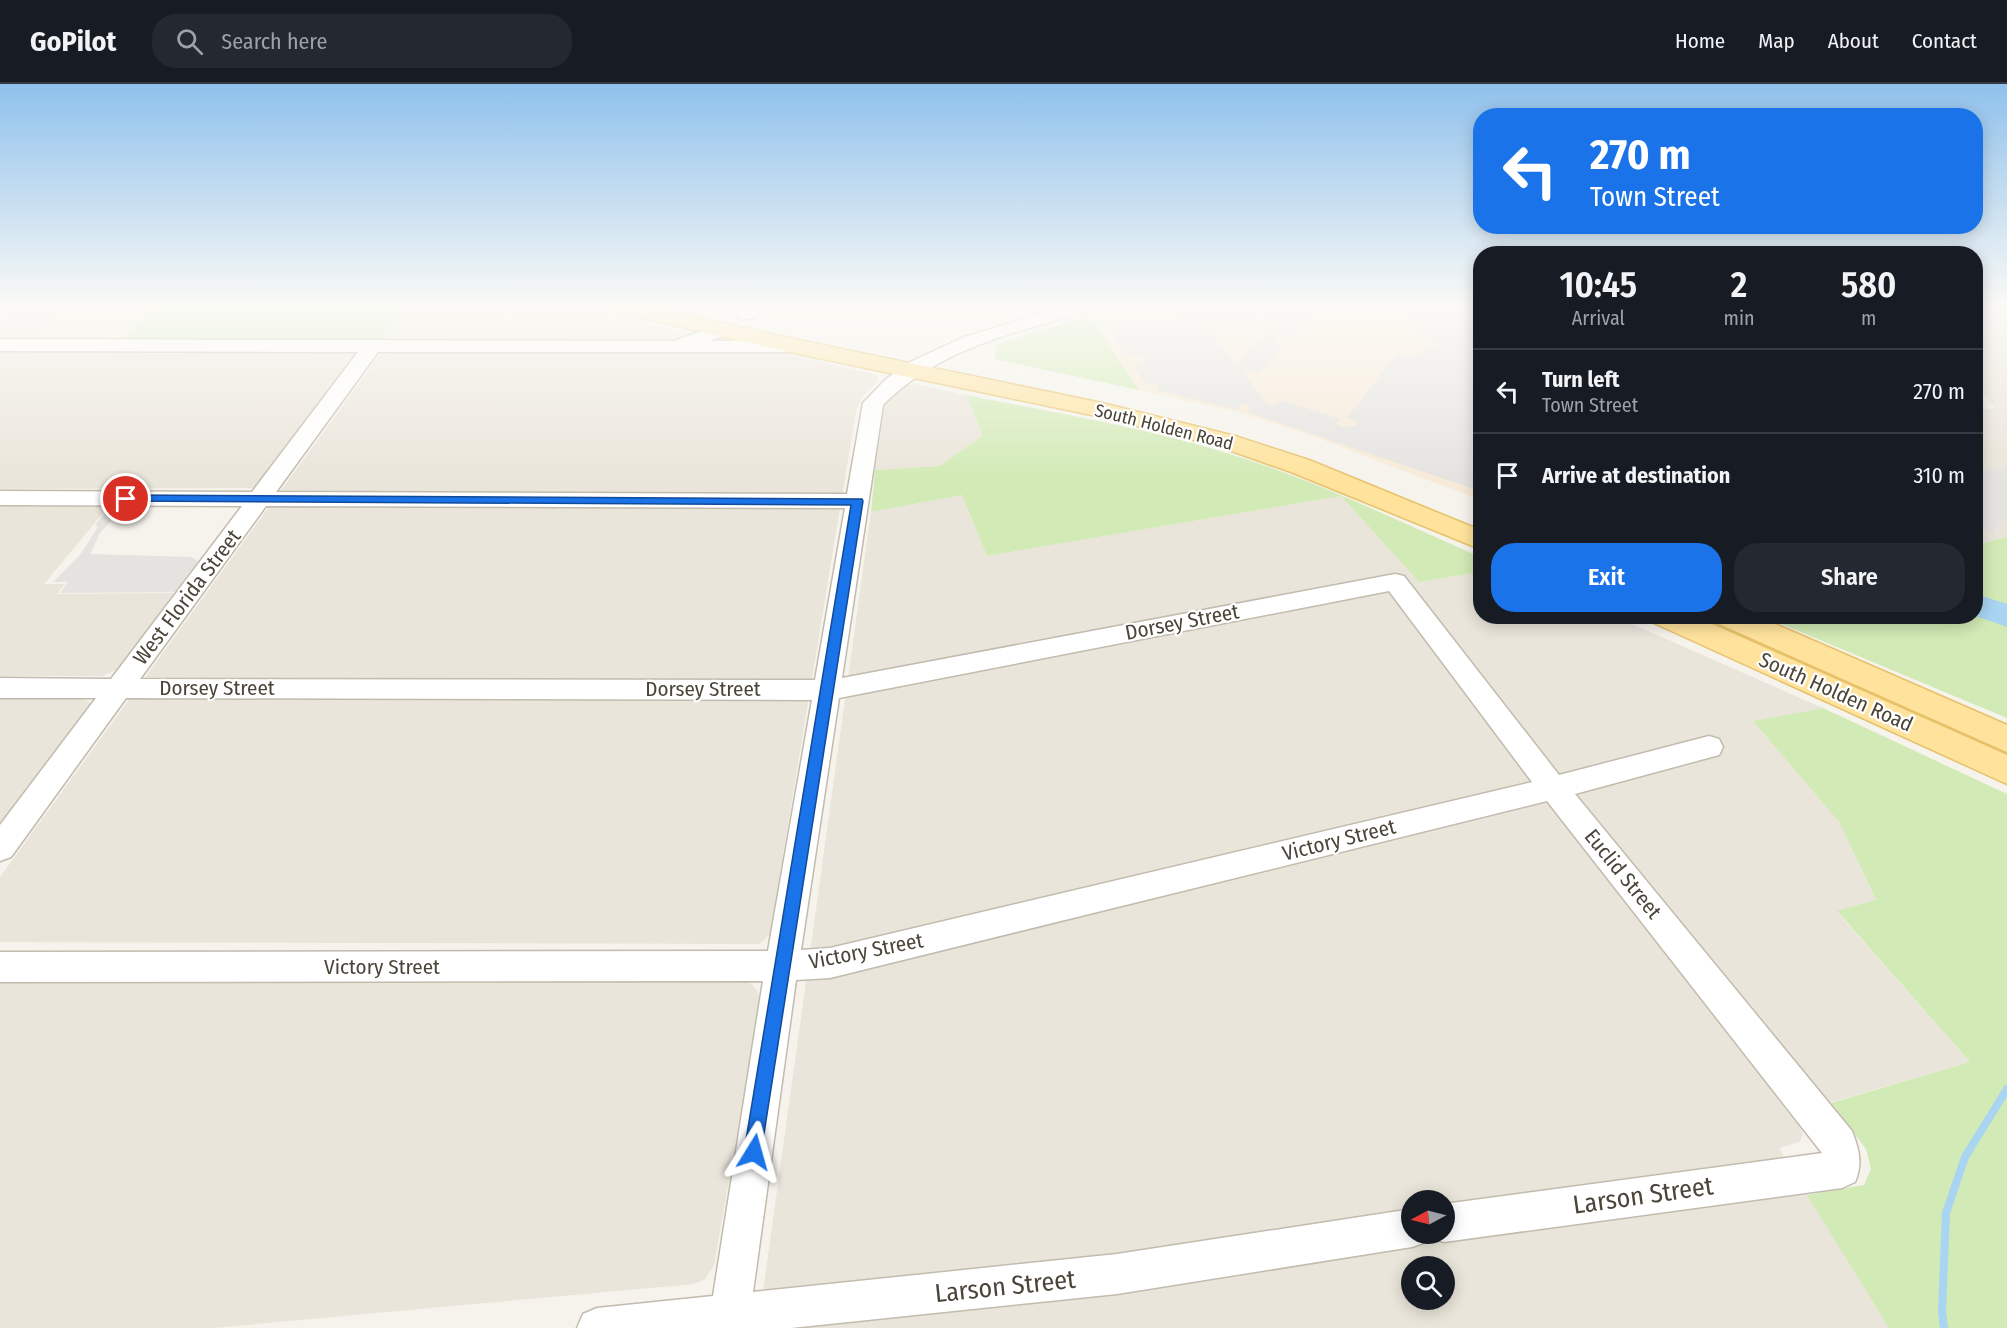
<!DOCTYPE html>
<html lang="en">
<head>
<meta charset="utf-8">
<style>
	body { margin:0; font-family:"Fira Sans Condensed",sans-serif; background:#242831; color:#f1f3f6; height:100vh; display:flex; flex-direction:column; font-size:22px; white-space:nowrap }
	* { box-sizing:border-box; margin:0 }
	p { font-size:20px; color:#9ea1a6 }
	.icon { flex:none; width:33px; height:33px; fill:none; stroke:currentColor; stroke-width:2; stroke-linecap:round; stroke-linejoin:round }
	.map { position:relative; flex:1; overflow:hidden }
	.side { position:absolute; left:1473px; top:162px; width:510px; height:378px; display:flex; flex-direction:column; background:#171b24; border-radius:24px; box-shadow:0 3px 15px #0003 }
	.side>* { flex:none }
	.banner { position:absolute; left:1473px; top:24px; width:510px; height:126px; border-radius:24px; box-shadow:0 3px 15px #0003; background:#1a73e8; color:#fff; overflow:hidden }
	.needle { width:39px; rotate:263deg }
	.fabs { position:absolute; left:1401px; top:1106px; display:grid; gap:12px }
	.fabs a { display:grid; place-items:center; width:54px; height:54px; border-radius:50%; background:#171b24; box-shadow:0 3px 15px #0003; font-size:30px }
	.pin { position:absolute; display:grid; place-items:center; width:51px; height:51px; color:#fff; margin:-26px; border:3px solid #fff; border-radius:50%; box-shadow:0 2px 6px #0007 }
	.me { position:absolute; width:66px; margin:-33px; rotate:8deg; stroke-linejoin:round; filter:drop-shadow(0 0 4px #0008) }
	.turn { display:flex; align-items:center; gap:21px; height:126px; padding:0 18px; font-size:27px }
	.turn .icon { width:78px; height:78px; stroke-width:2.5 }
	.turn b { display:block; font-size:42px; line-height:51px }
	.eta { display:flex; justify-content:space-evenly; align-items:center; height:102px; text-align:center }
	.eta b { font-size:36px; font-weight:600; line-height:42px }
	.action { display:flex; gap:12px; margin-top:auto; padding:12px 18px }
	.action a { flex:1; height:69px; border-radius:24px; background:#1a73e8; color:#fff; font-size:24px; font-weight:600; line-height:69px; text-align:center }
	.action a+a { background:#242831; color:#f1f3f6 }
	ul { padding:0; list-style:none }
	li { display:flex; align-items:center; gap:18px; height:84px; padding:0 18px; border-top:2px solid #363941 }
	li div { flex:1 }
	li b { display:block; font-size:22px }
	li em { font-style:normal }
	header { display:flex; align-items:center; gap:36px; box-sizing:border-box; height:84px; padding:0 30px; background:#171b24; border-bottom:2px solid #363941 }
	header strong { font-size:28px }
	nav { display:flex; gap:33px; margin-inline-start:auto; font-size:21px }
	.search { width:420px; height:54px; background:#242831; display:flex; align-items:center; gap:15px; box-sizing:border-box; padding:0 21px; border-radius:24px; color:#9ea1a6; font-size:22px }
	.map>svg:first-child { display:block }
	.residential { fill:#eae5da; fill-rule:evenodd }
	.commercial { fill:#f7ead8 }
	.green { fill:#d2eab5 }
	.parking { fill:#e5e3e0; fill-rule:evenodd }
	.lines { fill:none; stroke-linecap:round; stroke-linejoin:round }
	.stream { stroke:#a9d4f2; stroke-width:8 }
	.river { fill:#a9d4f2; fill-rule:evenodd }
	.minor-casing { stroke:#c2bbae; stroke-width:3 }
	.major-casing { stroke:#e6c16a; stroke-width:3 }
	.minor { fill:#fff; fill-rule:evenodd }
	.major { fill:#ffe39c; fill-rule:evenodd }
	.route { fill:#1a73e8; stroke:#114b97; stroke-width:1.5 }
	.labels { text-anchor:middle; stroke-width:4.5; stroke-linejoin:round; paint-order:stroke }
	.far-street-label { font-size:18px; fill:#4b4439; stroke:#fff }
	.street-label { font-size:21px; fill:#4b4439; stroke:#fff }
	.near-street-label { font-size:26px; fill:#4b4439; stroke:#fff }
</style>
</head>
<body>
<header>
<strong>GoPilot</strong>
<div class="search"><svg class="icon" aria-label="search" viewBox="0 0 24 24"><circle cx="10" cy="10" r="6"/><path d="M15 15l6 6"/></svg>Search here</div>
<nav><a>Home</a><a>Map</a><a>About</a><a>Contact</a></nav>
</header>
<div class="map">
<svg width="2007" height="1244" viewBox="0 0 2007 1244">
	<rect width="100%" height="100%" fill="#f6f3ec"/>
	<path class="residential" d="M 409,223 L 583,223 L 687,249 L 685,252 L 671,257 L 383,255 Z
		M 1976,223 L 2007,223 L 2007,453 L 1976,461 L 1976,326 L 1995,324 L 1976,302 Z
		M 349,266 L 354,268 L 354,273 L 258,401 L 253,404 L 0,405 L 0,267 Z
		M 395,267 L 763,268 L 784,270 L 875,290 L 878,293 L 878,297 L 862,313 L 856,327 L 770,850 L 759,860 L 0,858 L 0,793 L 378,273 Z
		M 917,300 L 966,311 L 983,351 L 940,382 L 875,386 L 885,320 L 895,308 L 908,301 Z
		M 962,411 L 987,472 L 1341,412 L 1419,498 L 1480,488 L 1480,532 L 1616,533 L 1823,624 L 1753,637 L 1839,738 L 1876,817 L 1837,828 L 1970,978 L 1794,1029 L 1803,1051 L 1799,1058 L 1779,1064 L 1889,1244 L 758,1244 L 871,428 ZM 1412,1116 L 1444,1116 L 1444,1149 L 1412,1149 ZM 1412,1182 L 1444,1182 L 1444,1215 L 1412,1215 Z
		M 0,422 L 108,423 L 44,500 L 65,500 L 57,510 L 178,509 L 122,584 L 102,592 L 0,592 Z
		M 0,613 L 84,614 L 89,618 L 90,624 L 0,742 Z
		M 0,895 L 749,898 L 757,906 L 761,917 L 714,1181 L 705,1195 L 694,1200 L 214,1244 L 0,1244 Z"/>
	<path class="commercial" d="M 0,223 L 155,223 L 121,255 L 0,255 Z
		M 1115,223 L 1164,223 L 1177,226 L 1198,223 L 1480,223 L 1480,416 L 1315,353 L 1240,329 L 1139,306 L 1089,231 Z"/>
	<path class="green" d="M 155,223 L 409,223 L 383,255 L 121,255 Z
		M 1089,231 L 1139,306 L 995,275 L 997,260 Z
		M 966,311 C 1072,332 1179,349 1280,387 C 1348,412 1414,444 1480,473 L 1480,488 L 1419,498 L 1341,412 L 987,472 L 962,411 L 871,428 L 875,386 L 940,382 L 983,351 Z
		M 2007,453 L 2007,634 L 1765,533 L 1976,532 L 1976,461 Z
		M 1823,624 L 2007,710 L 2007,1244 L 1889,1244 L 1807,1111 L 1864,1101 L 1871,1085 L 1866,1065 L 1831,1019 L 1970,978 L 1837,827 L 1876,816 L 1839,738 L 1753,637 Z"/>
	<path class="parking" d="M 15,223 L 69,223 L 41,247 L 25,251 L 0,251 L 0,235 Z
		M 1256,223 L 1316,223 L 1307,224 L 1315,228 L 1292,253 L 1280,251 L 1274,259 L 1283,262 L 1258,289 L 1249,286 L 1244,289 L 1267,320 L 1275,320 L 1281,316 L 1340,335 L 1336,340 L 1343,343 L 1355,342 L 1358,338 L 1347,333 L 1397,270 L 1409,273 L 1436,263 L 1432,256 L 1423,256 L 1414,245 L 1421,243 L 1412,234 L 1401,234 L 1391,223 L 1480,223 L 1480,407 L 1247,328 L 1250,323 L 1248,320 L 1242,320 L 1238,326 L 1156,306 L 1159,300 L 1146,300 L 1134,283 L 1145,281 L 1141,272 L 1128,273 L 1109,246 L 1118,245 L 1116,239 L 1165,232 L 1171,237 L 1178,236 L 1175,230 L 1226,224 L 1232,228 ZM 1260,231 L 1271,241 L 1271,245 L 1238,279 L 1234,278 L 1205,241 L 1212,239 L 1216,243 L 1259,237 L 1256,233 Z
		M 1976,223 L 2002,223 L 2007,228 L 2007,267 L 1976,232 Z
		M 2007,382 L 2007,436 L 2000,439 L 1992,448 L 1976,442 L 1976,388 Z
		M 109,424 L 135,424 L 126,436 L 112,436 L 100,449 L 90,470 L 192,473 L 198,477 L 175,508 L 60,509 L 68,498 L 53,498 L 80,471 L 98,443 L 95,441 Z"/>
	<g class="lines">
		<path class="stream" d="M 1944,1244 L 1942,1228 L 1946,1129 L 1965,1073 L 2007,1005"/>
		<path class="river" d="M 1976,510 L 2007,520 L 2007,543 L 1976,532 Z"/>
		<g class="minor-casing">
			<path id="minor" d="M 746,223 L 767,223 L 752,235 L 740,235 L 737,231 Z
				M 1065,223 L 1093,223 L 1090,227 C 1016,248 939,264 883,321 L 842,594 L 1395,490 L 1404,492 L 1559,691 L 1709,652 L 1719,655 L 1723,663 L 1719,671 L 1575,710 L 1852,1047 C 1859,1065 1863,1080 1855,1098 L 1842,1104 L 1444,1158 L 1430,1153 L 1429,1149 L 1426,1158 L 1412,1163 L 1117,1210 L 791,1244 L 577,1244 L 583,1230 L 597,1224 L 713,1212 L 763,897 L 0,898 L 0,868 L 768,867 L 812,616 L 126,614 L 11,773 L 0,777 L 0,741 L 96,614 L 0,614 L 0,594 L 111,595 L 242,422 L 0,421 L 0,407 L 252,408 L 358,268 L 0,267 L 0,255 L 674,257 L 721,240 L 728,242 L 730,246 L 728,250 L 709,257 L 794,256 L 801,258 L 804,262 L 801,266 L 794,268 L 378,268 L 276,408 L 847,410 L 863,319 L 886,295 L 910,278 L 964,253 ZM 266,422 L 845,424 L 815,596 L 140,595 ZM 1389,507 L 1532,698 L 830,864 L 801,866 L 839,614 ZM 1547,717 L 1822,1069 L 1444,1120 L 1444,1149 L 1412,1149 L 1412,1125 L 1117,1170 L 753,1208 L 796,896 L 830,894 Z"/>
		</g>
		<g class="major-casing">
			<path id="major" d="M 613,223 L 652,223 L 794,255 L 1102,319 L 1235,352 L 1309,376 L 1480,446 L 1480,465 L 1291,388 L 1217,362 L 1101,333 L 794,269 L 616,228 Z
				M 1650,532 L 1694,532 L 2007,671 L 2007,700 L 1654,539 Z
				M 1713,532 L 1757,532 L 2007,641 L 2007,668 L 1717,539 Z"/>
		</g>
		<use href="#minor" class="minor"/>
		<use href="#major" class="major"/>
	</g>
	<linearGradient id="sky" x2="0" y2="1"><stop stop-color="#8fc1ec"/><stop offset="0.56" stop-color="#fbfaf6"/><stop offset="1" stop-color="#fbfaf6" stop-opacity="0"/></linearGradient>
	<rect width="2007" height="397" fill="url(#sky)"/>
	<path class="route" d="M 126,411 L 862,415 L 863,417 L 760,1075 L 754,1078 L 747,1075 L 744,1068 L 851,421 L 122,417 L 122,412 Z"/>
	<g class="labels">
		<g class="far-street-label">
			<text transform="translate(1164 343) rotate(14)" y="6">South Holden Road</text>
		</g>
		<g class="street-label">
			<text transform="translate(187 513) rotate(-53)" y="7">West Florida Street</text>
			<text transform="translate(1182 538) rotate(-11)" y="7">Dorsey Street</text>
			<text x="217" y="611">Dorsey Street</text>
			<text x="703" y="612">Dorsey Street</text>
			<text transform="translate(1836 608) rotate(24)" y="7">South Holden Road</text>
			<text transform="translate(1339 756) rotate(-14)" y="7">Victory Street</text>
			<text transform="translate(1623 790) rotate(51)" y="7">Euclid Street</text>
			<text transform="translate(866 867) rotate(-11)" y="7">Victory Street</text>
			<text x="382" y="890">Victory Street</text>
		</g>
		<g class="near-street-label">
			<text transform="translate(1643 1111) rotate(-8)" y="9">Larson Street</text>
			<text transform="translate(1005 1202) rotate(-6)" y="9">Larson Street</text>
		</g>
	</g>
</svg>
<div class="fabs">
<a><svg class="needle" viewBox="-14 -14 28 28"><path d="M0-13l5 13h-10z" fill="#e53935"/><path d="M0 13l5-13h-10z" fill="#9ea1a6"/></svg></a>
<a><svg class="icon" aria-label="search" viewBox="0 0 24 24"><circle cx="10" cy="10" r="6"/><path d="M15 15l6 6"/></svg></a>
</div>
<div class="pin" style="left:126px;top:415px;background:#d93025"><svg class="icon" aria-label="arrive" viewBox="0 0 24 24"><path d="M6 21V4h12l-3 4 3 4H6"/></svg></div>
<svg class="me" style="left:754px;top:1068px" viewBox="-20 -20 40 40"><path d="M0-17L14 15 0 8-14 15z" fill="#1a73e8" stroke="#fff" stroke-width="4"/></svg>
<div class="banner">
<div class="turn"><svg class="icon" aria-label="left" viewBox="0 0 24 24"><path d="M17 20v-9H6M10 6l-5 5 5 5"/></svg><div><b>270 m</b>Town Street</div></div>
</div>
<section class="side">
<div class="eta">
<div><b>10:45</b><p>Arrival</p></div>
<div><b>2</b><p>min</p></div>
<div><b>580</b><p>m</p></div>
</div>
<ul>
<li><svg class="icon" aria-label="left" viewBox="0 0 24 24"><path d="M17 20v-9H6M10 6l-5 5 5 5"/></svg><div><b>Turn left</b><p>Town Street</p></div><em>270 m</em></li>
<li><svg class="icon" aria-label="arrive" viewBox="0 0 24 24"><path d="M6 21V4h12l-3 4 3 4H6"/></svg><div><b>Arrive at destination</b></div><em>310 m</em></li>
</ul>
<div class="action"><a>Exit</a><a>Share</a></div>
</section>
</div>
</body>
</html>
